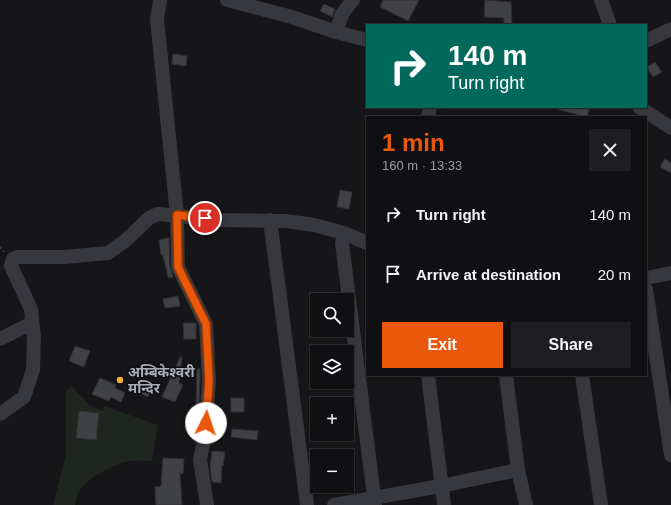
<!DOCTYPE html>
<html lang="en">
<head>
<meta charset="utf-8">
<style>
	body { margin:0; font-family:Arial,"Noto Sans Devanagari",sans-serif; background:#1e1e20; color:#f1f3f6; height:100vh; display:flex; flex-direction:column; font-size:15px; white-space:nowrap }
	* { box-sizing:border-box; margin:0 }
	p { font-size:13px; color:#9c9d9f }
	.icon { flex:none; width:22px; height:22px; fill:none; stroke:currentColor; stroke-width:2; stroke-linecap:round; stroke-linejoin:round }
	.map { position:relative; flex:1; overflow:hidden }
	.sheet { position:absolute; left:366px; top:116px; width:281px; height:260px; display:flex; flex-direction:column; background:#101012; border-radius:0px; box-shadow:0 1px 3px #0004,0 0 0 1px #303032 }
	.sheet>* { flex:none }
	.hud { position:absolute; left:366px; top:24px; width:281px; height:84px; border-radius:0px; box-shadow:0 1px 3px #0004,0 0 0 1px #303032; background:#00695c; color:#fff; overflow:hidden }
	.controls { position:absolute; left:310px; top:293px; display:grid; gap:8px }
	.controls a { display:grid; place-items:center; width:44px; height:44px; border-radius:0px; background:#101012; box-shadow:0 1px 3px #0004,0 0 0 1px #303032; font-size:20px }
	.pin { position:absolute; display:grid; place-items:center; width:34px; height:34px; color:#fff; margin:-17px; border:2px solid #fff; border-radius:50%; box-shadow:0 1px 4px #0007 }
	.me { position:absolute; width:44px; margin:-22px; rotate:4deg; stroke-linejoin:round; filter:drop-shadow(0 0 3px #0008) }
	.turn { display:flex; align-items:center; gap:14px; height:84px; padding:0 16px; font-size:18px }
	.turn .icon { width:52px; height:52px; stroke-width:2.5 }
	.turn b { display:block; font-size:28px; line-height:34px }
	.round { display:grid; place-items:center; flex:none; width:42px; height:42px; border-radius:0px; background:#1e1e20 }
	.overview { display:flex; align-items:center; justify-content:space-between; height:68px; padding:0 16px }
	h1 { font-size:24px; font-weight:700; line-height:30px; color:#ea580c }
	.button { display:flex; gap:8px; margin-top:auto; padding:8px 16px }
	.button a { flex:1; height:46px; border-radius:0px; background:#ea580c; color:#fff; font-size:16px; font-weight:700; line-height:46px; text-align:center }
	.button a+a { background:#1e1e20; color:#f1f3f6 }
	ul { padding:0; list-style:none }
	li { display:flex; align-items:center; gap:12px; height:60px; padding:0 16px }
	li div { flex:1 }
	li b { display:block; font-size:15px }
	li em { font-style:normal }
	.map>svg:first-child { display:block }
	.green { fill:#1e261f }
	.building { fill:#404145; stroke:#303034 }
	.lines { fill:none; stroke-linecap:round; stroke-linejoin:round }
	.path { stroke:#3d3f44; stroke-width:2; stroke-dasharray:2 3; stroke-linecap:butt }
	.minor { stroke:#37383d; stroke-width:14 }
	.route-casing { stroke:#983908; stroke-width:10 }
	.route { stroke:#ea580c; stroke-width:7 }
	.poi-dot { fill:#f2b134; stroke:#111113; stroke-width:1.5 }
	.labels { text-anchor:middle; stroke-width:3.5; stroke-linejoin:round; paint-order:stroke }
	.poi-label { font-size:14px; font-weight:bold; fill:#a8adb8; stroke:#111113; text-anchor:start }
</style>
</head>
<body>
<div class="map">
<svg width="671" height="505" viewBox="0 0 671 505">
	<rect width="100%" height="100%" fill="#161618"/>
	<path class="green" d="M 72,387 L 90,406 L 103,411 L 104,406 L 158,425 L 152,461 C 145,461 137,460 130,461 C 115,463 89,477 80,490 C 77,495 76,500 75,505 L 53,505 L 66,455 L 66,390 Z"/>
	<path class="building" d="M 383,0 L 419,0 L 408,21 L 380,7 Z
		M 485,0 L 511,2 L 512,25 L 504,25 L 504,18 L 484,17 Z
		M 324,4 L 335,9 L 332,17 L 320,11 Z
		M 173,54 L 187,56 L 186,66 L 172,64 Z
		M 655,62 L 662,72 L 653,77 L 647,67 Z
		M 557,107 L 590,107 L 587,117 L 557,109 Z
		M 665,159 L 671,163 L 671,173 L 660,167 Z
		M 340,190 L 352,192 L 349,209 L 337,207 Z
		M 169,238 L 170,267 L 173,277 L 168,278 L 163,255 L 161,255 L 159,240 Z
		M 178,296 L 180,306 L 165,308 L 163,299 Z
		M 183,323 L 196,323 L 196,339 L 184,339 Z
		M 75,346 L 90,351 L 84,367 L 69,361 Z
		M 180,357 L 182,357 L 179,383 L 183,385 L 175,402 L 162,397 Z
		M 197,369 L 200,369 L 200,381 L 199,406 L 196,406 Z
		M 100,378 L 116,385 L 115,388 L 125,393 L 121,402 L 111,397 L 109,401 L 92,394 Z
		M 139,378 L 154,384 L 148,397 L 134,390 Z
		M 231,398 L 244,398 L 244,412 L 231,412 Z
		M 79,411 L 99,413 L 96,440 L 76,438 Z
		M 232,429 L 258,431 L 257,440 L 231,437 Z
		M 212,451 L 225,452 L 223,466 L 222,465 L 221,483 L 212,482 L 210,467 Z
		M 163,458 L 184,459 L 183,474 L 180,473 L 182,505 L 156,505 L 155,487 L 161,486 Z"/>
	<g class="lines">
		<path class="path" d="M 0,247 L 4,252"/>
		<path class="minor" d="M 160,0 L 157,19 L 177,215 L 178,267 L 206,324 L 209,381 L 205,437 L 200,459 L 207,505
			M 227,0 L 292,17 L 336,32 L 367,40
			M 601,0 L 610,25
			M 336,32 L 342,14 L 353,0
			M 646,41 L 671,29
			M 639,107 L 671,128
			M 428,117 L 430,107
			M 270,220 L 307,505
			M 344,233 L 342,243 L 375,505
			M 646,278 L 671,273
			M 646,289 L 671,455
			M 0,339 L 32,323
			M 428,375 L 444,505
			M 506,375 L 518,470 L 526,505
			M 582,375 L 601,505
			M 0,414 L 24,397 L 33,370 L 34,337 L 31,309 L 11,266 L 13,259 L 17,257 L 64,257 L 108,253 L 125,241 L 149,218 L 158,214 L 219,220 L 286,221 L 314,225 L 344,233 L 367,243
			M 334,505 L 441,486 L 518,470"/>
	</g>
	<g class="lines">
		<g class="route-casing">
			<path id="route" d="M 205,218 L 177,215 L 178,267 L 206,324 L 209,381 L 206,423"/>
		</g>
		<use href="#route" class="route"/>
	</g>
	<circle class="poi-dot" cx="120" cy="380" r="4"/>
	<g class="labels">
		<g class="poi-label">
			<text x="128" y="377">अम्बिकेश्‍वरी<tspan x="128" dy="16">मन्दिर</tspan></text>
		</g>
	</g>
</svg>
<div class="controls">
<a><svg class="icon" aria-label="search" viewBox="0 0 24 24"><circle cx="10" cy="10" r="6"/><path d="M15 15l6 6"/></svg></a>
<a><svg class="icon" aria-label="layers" viewBox="0 0 24 24"><path d="M12 4l9 5-9 5-9-5zM3 14l9 5 9-5"/></svg></a>
<a>+</a>
<a>−</a>
</div>
<div class="pin" style="left:205px;top:218px;background:#d93025"><svg class="icon" aria-label="arrive" viewBox="0 0 24 24"><path d="M6 21V4h12l-3 4 3 4H6"/></svg></div>
<svg class="me" style="left:206px;top:423px" viewBox="-20 -20 40 40"><circle r="19" fill="#fff"/><path d="M0-13L10 11 0 6-10 11z" fill="#ea580c"/></svg>
<div class="hud">
<div class="turn"><svg class="icon" aria-label="right" viewBox="0 0 24 24"><path d="M7 20v-9h11M14 6l5 5-5 5"/></svg><div><b>140 m</b>Turn right</div></div>
</div>
<section class="sheet">
<div class="overview"><div><h1>1 min</h1><p>160 m · 13:33</p></div><a class="round"><svg class="icon" aria-label="close" viewBox="0 0 24 24"><path d="M6 6l12 12M18 6L6 18"/></svg></a></div>
<ul>
<li><svg class="icon" aria-label="right" viewBox="0 0 24 24"><path d="M7 20v-9h11M14 6l5 5-5 5"/></svg><div><b>Turn right</b></div><em>140 m</em></li>
<li><svg class="icon" aria-label="arrive" viewBox="0 0 24 24"><path d="M6 21V4h12l-3 4 3 4H6"/></svg><div><b>Arrive at destination</b></div><em>20 m</em></li>
</ul>
<div class="button"><a>Exit</a><a>Share</a></div>
</section>
</div>
</body>
</html>
